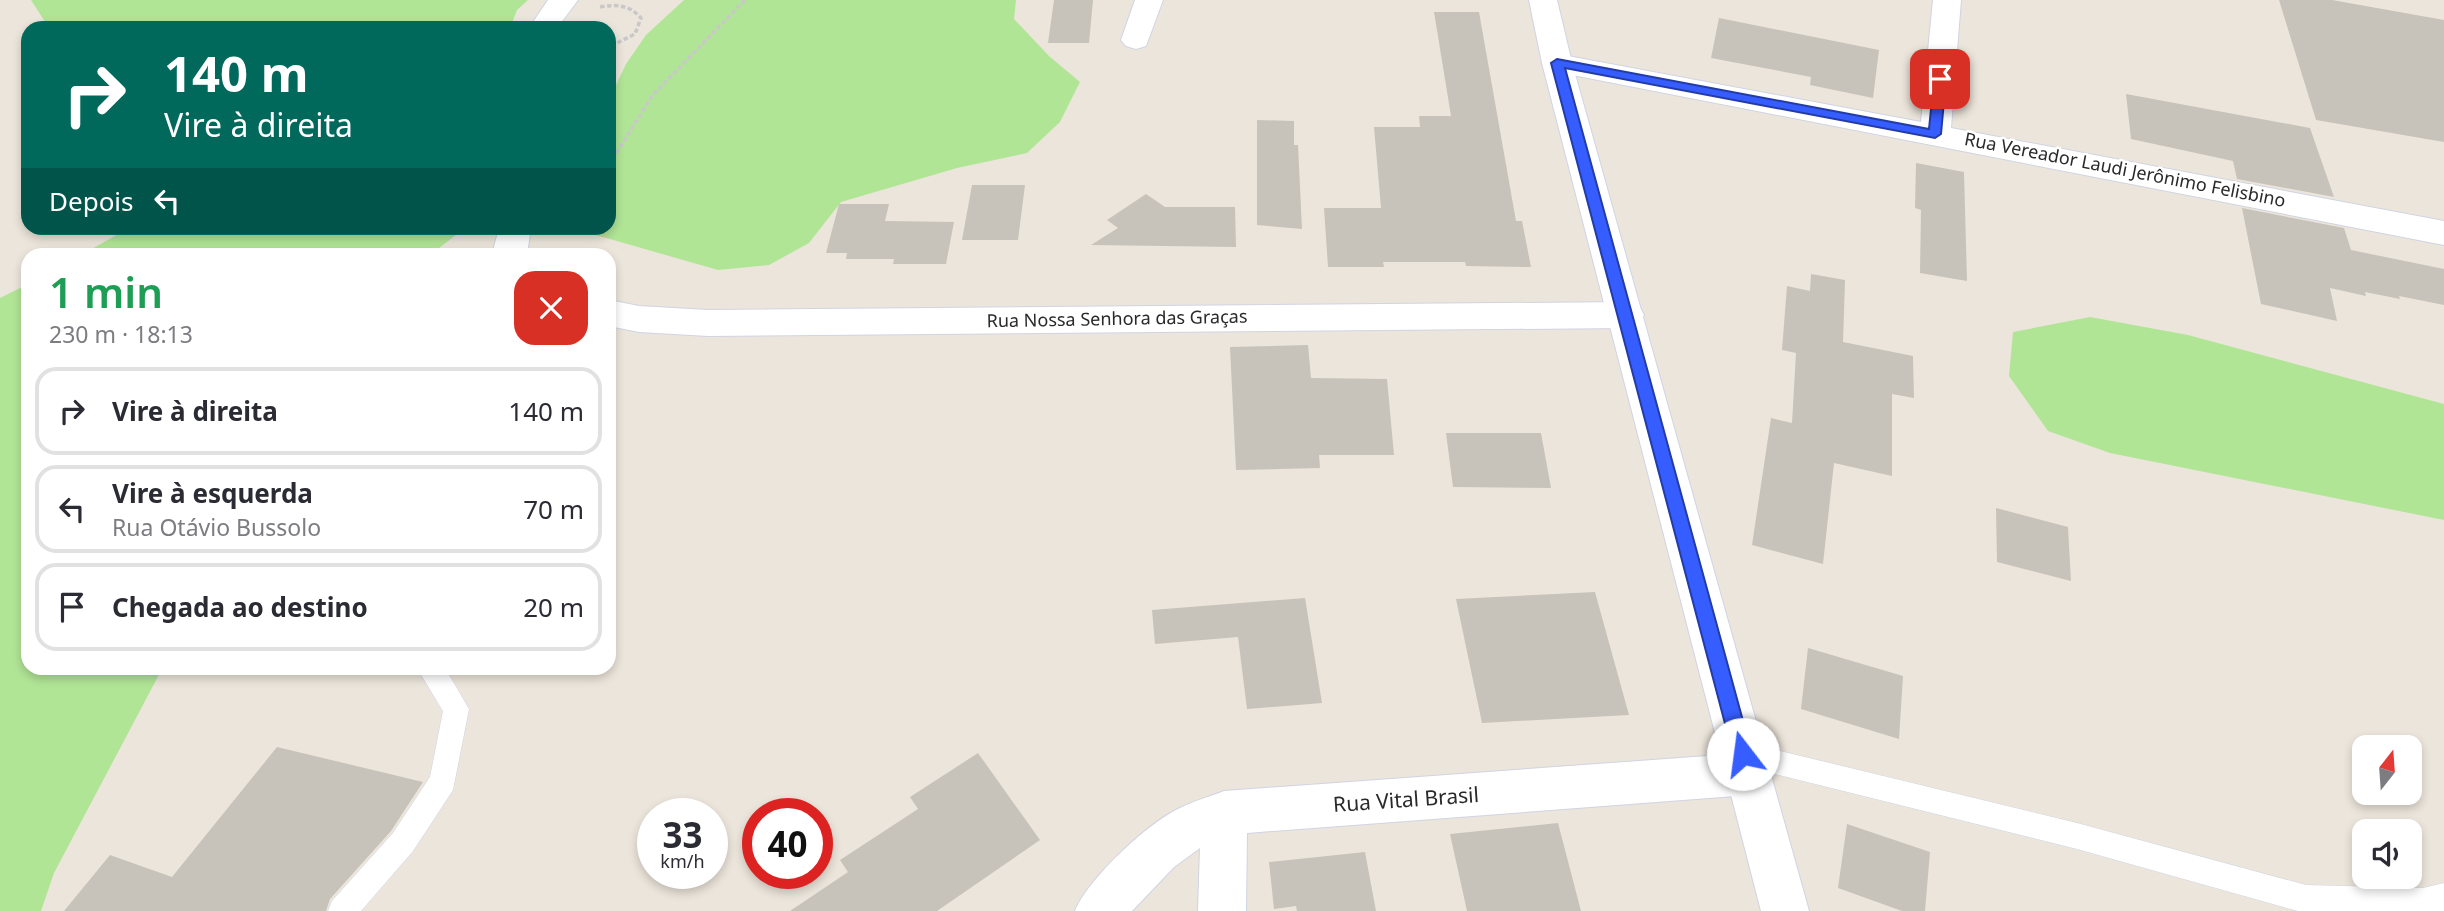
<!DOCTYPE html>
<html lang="pt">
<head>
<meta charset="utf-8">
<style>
	body { margin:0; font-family:"Noto Sans",sans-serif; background:#f2f2f3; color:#2b2b33; height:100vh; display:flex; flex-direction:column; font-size:26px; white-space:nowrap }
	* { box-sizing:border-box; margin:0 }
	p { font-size:23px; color:#7c7c81 }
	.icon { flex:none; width:38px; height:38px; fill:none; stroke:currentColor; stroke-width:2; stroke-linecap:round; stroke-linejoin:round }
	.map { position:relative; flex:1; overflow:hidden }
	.drawer { position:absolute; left:21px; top:248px; width:595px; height:427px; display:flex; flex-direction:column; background:#fff; border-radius:21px; box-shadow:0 4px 10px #0003 }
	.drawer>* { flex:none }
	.top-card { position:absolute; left:21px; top:21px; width:595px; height:214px; border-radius:21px; box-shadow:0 4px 10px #0003; background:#00695c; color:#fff; overflow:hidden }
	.needle { width:46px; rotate:17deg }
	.controls { position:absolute; left:2352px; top:735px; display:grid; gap:14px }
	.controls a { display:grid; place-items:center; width:70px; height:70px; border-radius:14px; background:#fff; box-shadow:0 4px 10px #0003; font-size:35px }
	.speed { position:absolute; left:637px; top:798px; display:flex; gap:14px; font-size:35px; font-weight:700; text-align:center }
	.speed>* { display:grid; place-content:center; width:91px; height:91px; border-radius:50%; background:#fff; box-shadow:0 4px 10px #0003; line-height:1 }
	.speed small { font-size:18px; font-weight:400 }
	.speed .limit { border:10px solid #d22; background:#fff; color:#111 }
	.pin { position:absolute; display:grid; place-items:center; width:60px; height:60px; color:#fff; margin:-30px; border-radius:14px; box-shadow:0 4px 10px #0006 }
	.me { position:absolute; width:77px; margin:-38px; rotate:345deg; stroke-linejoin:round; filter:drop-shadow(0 0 5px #0008) }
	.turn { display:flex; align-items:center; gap:24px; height:147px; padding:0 28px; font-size:32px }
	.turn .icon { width:91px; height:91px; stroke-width:2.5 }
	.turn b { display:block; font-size:49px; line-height:60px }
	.then { display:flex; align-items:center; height:66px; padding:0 28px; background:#0003; gap:14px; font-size:26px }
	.round { display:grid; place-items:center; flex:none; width:74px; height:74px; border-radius:21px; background:#f2f2f3 }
	.overview { display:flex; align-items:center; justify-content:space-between; height:119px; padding:0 28px }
	h1 { font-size:42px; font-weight:600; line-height:52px; color:#1e9e55 }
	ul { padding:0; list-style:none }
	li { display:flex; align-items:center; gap:21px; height:88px; margin:0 14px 10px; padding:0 14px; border:4px solid #e1e1e2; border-radius:21px }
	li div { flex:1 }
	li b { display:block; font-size:26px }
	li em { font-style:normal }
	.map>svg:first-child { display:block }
	.green { fill:#b1e596 }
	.building { fill:#c7c3ba }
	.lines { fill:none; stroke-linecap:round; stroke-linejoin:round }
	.service-casing { stroke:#d0d4e3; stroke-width:1 }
	.minor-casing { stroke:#d0d4e3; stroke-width:2 }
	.tertiary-casing { stroke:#d0d4e3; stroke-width:2 }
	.path { stroke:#c8c8c8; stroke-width:3.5; stroke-dasharray:4.5 2.5; stroke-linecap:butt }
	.service { fill:#fff; fill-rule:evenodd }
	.minor { fill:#fff; fill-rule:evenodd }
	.tertiary { fill:#fff; fill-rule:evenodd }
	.route { fill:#365dff; stroke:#233ca6; stroke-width:2 }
	.labels { text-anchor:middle; stroke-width:5; stroke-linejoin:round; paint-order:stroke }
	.street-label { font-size:18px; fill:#2a2a2a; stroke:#fff }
	.near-street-label { font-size:21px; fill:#2a2a2a; stroke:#fff }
</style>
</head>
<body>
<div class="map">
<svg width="2444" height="911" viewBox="0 0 2444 911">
	<rect width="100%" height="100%" fill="#ece5db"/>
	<path class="green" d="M 31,0 L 528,0 L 517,10 L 510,28 L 49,28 Z
		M 684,0 L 1016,0 L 1014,19 L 1049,56 L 1080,82 L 1060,122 L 1027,153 L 957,168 L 841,202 L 809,243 L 769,265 L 718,270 L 575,229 L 609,228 L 609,100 L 626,64 L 646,35 Z
		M 129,228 L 465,228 L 430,255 L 81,255 Z
		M 28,284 L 28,668 L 162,669 L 54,873 L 41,911 L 0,911 L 0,298 Z
		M 2090,317 L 2188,335 L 2444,404 L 2444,520 L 2110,453 L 2048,431 L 2009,376 L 2013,332 Z"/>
	<path class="building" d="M 1054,0 L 1093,0 L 1089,43 L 1048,43 Z
		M 2279,0 L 2332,0 L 2444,20 L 2444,142 L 2316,120 Z
		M 1434,12 L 1479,12 L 1516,221 L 1522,221 L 1531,267 L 1466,266 L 1465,262 L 1383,262 L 1384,267 L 1328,267 L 1324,208 L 1381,208 L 1374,127 L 1420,127 L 1419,116 L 1451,116 Z
		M 1719,18 L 1879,50 L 1873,98 L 1810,85 L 1811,77 L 1711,58 Z
		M 2126,94 L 2310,128 L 2334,197 L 2237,179 L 2233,161 L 2131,139 Z
		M 1257,120 L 1294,121 L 1294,145 L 1298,145 L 1302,229 L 1257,225 Z
		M 1916,163 L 1964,172 L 1967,281 L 1920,273 L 1921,210 L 1915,208 Z
		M 972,185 L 1025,185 L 1018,240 L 962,240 Z
		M 1146,194 L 1165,207 L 1235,207 L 1236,247 L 1091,245 L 1118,228 L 1107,220 Z
		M 839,204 L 889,204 L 885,221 L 954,222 L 946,264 L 893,264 L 894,259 L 846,259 L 847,253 L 826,253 Z
		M 2242,208 L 2344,228 L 2351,250 L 2444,269 L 2444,305 L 2399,296 L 2400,299 L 2365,292 L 2366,296 L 2330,288 L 2337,321 L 2261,304 Z
		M 1811,274 L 1845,280 L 1843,342 L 1913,356 L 1914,398 L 1892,394 L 1892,476 L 1834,463 L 1823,564 L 1752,545 L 1771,418 L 1792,423 L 1796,353 L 1782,350 L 1787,286 L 1810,291 Z
		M 1308,345 L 1311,378 L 1387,379 L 1394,455 L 1319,455 L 1320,468 L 1236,470 L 1230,347 Z
		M 1446,433 L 1541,433 L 1551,488 L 1453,487 Z
		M 1996,508 L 2068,527 L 2071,581 L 1997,562 Z
		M 1595,592 L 1629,715 L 1482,723 L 1456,599 Z
		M 1305,598 L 1322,703 L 1247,709 L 1238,637 L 1155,644 L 1152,610 Z
		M 1808,648 L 1903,676 L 1899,739 L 1801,709 Z
		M 277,747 L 423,782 L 391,831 L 330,899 L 326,911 L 64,911 L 110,855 L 172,877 Z
		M 978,753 L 1040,840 L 937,911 L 790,911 L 848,872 L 840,860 L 918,809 L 910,797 Z
		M 1558,823 L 1581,911 L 1467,911 L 1450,834 Z
		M 1847,824 L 1930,852 L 1925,911 L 1902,911 L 1838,888 Z
		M 1365,852 L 1376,911 L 1297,911 L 1296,906 L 1274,909 L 1269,862 Z"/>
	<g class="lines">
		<g class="service-casing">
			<path id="service" d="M 417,668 L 445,668 L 469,709 L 453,790 L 413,851 L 361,911 L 328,911 L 332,901 L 393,833 L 430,777 L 443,711 Z
				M 1743,742 L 2077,823 L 2306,885 L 2423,888 L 2444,883 L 2444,911 L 2298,911 L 2077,849 L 1743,766 L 1734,763 L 1730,754 L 1734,745 Z"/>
		</g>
		<g class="minor-casing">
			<path id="minor" d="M 548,0 L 578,0 L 557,28 L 529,28 Z
				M 1135,0 L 1163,0 L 1146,46 L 1136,49 L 1126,46 L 1121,40 Z
				M 1933,0 L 1961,0 L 1951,128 L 2444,221 L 2444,245 L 1557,72 L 1546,69 L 1542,63 L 1546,57 L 1557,54 L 1921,122 Z
				M 499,228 L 531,228 L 528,247 L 530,256 L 496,256 L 494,247 Z
				M 609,300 L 639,306 L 708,310 L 1626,302 L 1639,306 L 1644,315 L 1639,324 L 1626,328 L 708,336 L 639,332 L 609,326 Z
				M 1749,753 L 1765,759 L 1772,774 L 1765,789 L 1749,795 L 1247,833 L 1246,911 L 1198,911 L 1200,848 L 1174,867 L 1132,911 L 1075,911 C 1088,879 1147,824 1178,809 C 1193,801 1209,797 1224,791 Z"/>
		</g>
		<g class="tertiary-casing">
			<path id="tertiary" d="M 1529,0 L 1557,0 L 1572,63 L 1809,911 L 1761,911 L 1542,63 Z"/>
		</g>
		<path class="path" d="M 600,7 C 616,4 630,5 641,18 L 635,34 L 609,47
			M 609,165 L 652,96 L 745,0"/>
		<use href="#service" class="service"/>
		<use href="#minor" class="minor"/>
		<use href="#tertiary" class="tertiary"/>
	</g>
	<path class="route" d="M 1557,59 L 1929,129 L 1934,79 L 1940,75 L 1946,79 L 1941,134 L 1935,138 L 1565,68 L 1752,754 L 1749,760 L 1743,763 L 1736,760 L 1733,754 L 1551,63 Z"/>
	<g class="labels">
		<g class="street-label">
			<text transform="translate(2125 170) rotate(11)" y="6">Rua Vereador Laudi Jerônimo Felisbino</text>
			<text transform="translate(1117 319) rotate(-1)" y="6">Rua Nossa Senhora das Graças</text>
		</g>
		<g class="near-street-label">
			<text transform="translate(1406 800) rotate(-4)" y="7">Rua Vital Brasil</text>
		</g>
	</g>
</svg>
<div class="controls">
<a><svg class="needle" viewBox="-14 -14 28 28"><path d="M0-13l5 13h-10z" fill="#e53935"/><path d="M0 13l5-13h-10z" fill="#7c7c81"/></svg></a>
<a><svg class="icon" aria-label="sound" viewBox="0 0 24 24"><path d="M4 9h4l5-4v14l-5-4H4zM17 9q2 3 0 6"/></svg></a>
</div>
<div class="speed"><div>33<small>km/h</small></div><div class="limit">40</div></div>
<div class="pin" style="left:1940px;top:79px;background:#d93025"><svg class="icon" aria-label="arrive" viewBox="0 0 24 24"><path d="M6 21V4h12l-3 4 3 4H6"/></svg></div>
<svg class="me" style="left:1743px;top:754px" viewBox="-20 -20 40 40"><circle r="19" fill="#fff"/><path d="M0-13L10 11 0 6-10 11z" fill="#365dff"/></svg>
<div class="top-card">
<div class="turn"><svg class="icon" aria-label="right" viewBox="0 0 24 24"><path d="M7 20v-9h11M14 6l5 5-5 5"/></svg><div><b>140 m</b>Vire à direita</div></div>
<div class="then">Depois<svg class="icon" aria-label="left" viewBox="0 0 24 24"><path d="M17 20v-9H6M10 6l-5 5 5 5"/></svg></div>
</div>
<section class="drawer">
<div class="overview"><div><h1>1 min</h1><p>230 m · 18:13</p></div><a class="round" style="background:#d93025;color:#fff"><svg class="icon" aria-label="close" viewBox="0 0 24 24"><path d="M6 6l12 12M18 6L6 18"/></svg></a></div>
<ul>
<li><svg class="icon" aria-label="right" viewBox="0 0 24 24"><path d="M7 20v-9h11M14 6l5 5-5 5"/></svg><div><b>Vire à direita</b></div><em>140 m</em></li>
<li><svg class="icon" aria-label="left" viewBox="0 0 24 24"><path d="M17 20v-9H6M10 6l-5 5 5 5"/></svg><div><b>Vire à esquerda</b><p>Rua Otávio Bussolo</p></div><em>70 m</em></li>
<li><svg class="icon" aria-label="arrive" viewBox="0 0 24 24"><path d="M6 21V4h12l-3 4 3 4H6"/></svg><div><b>Chegada ao destino</b></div><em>20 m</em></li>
</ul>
</section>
</div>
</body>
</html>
